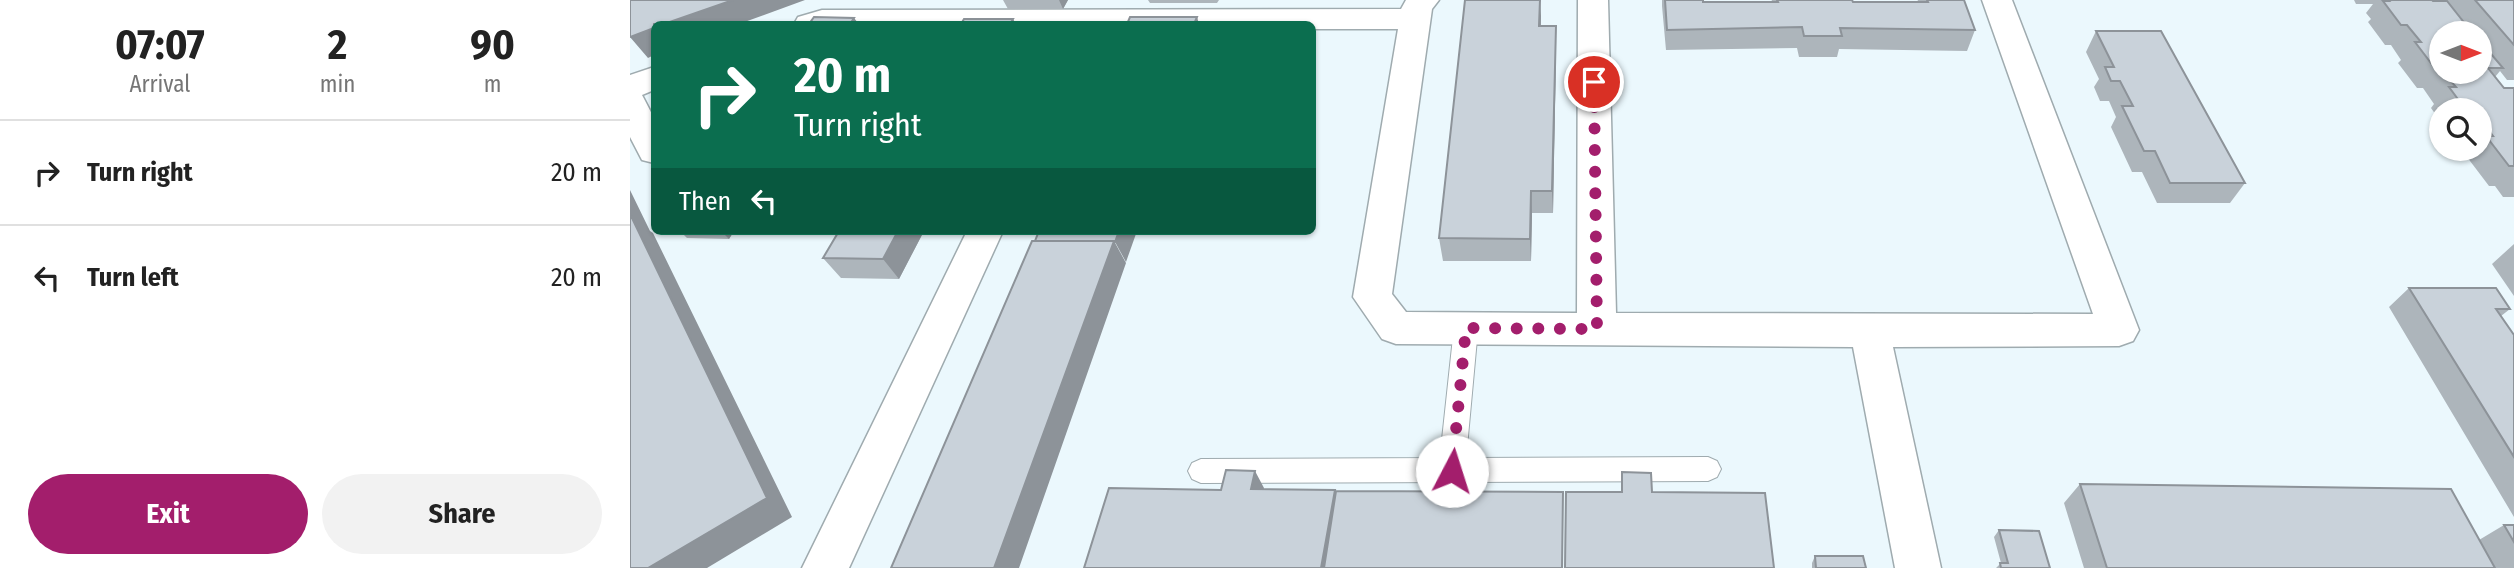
<!DOCTYPE html>
<html lang="en">
<head>
<meta charset="utf-8">
<style>
	body { margin:0; font-family:"Fira Sans Condensed",sans-serif; background:#f2f2f2; color:#222; height:100vh; display:flex; flex-direction:column; font-size:26px; white-space:nowrap }
	* { box-sizing:border-box; margin:0 }
	p { font-size:23px; color:#767676 }
	.icon { flex:none; width:38px; height:38px; fill:none; stroke:currentColor; stroke-width:2; stroke-linecap:round; stroke-linejoin:round }
	.map { position:relative; flex:1; overflow:hidden }
	.side { display:flex; flex-direction:column; background:#fff; width:630px }
	.side>* { flex:none }
	.hud { position:absolute; left:21px; top:21px; width:665px; height:214px; border-radius:10px; box-shadow:0 2px 5px #0004; background:#0b6e4f; color:#fff; overflow:hidden }
	.needle { width:46px; rotate:90deg }
	.fabs { position:absolute; left:1799px; top:21px; display:grid; gap:14px }
	.fabs a { display:grid; place-items:center; width:63px; height:63px; border-radius:50%; background:#fff; box-shadow:0 2px 5px #0004; font-size:35px }
	.pin { position:absolute; display:grid; place-items:center; width:60px; height:60px; color:#fff; margin:-30px; border:4px solid #fff; border-radius:50%; box-shadow:0 2px 7px #0007 }
	.me { position:absolute; width:77px; margin:-38px; rotate:5deg; stroke-linejoin:round; filter:drop-shadow(0 0 5px #0008) }
	.turn { display:flex; align-items:center; gap:24px; height:147px; padding:0 28px; font-size:32px }
	.turn .icon { width:91px; height:91px; stroke-width:2.5 }
	.turn b { display:block; font-size:49px; line-height:60px }
	.then { display:flex; align-items:center; height:66px; padding:0 28px; background:#0003; gap:14px; font-size:26px }
	.eta { display:flex; justify-content:space-evenly; align-items:center; height:119px; text-align:center }
	.eta b { font-size:42px; font-weight:700; line-height:49px }
	.primary-button { display:flex; gap:14px; margin-top:auto; padding:14px 28px }
	.primary-button a { flex:1; height:80px; border-radius:42px; background:#a31e6c; color:#fff; font-size:28px; font-weight:700; line-height:80px; text-align:center }
	.primary-button a+a { background:#f2f2f2; color:#222 }
	ul { padding:0; list-style:none }
	li { display:flex; align-items:center; gap:21px; height:105px; padding:0 28px; border-top:2px solid #e0e0e0 }
	li div { flex:1 }
	li b { display:block; font-size:26px }
	li em { font-style:normal }
	main { display:flex; flex:1; min-height:0 }
	.map>svg:first-child { display:block }
	.lines { fill:none; stroke-linecap:round; stroke-linejoin:round }
	.lane-casing { stroke:#9fabaf; stroke-width:2 }
	.street-casing { stroke:#9fabaf; stroke-width:3 }
	.lane { fill:#fff; fill-rule:evenodd }
	.street { fill:#fff; fill-rule:evenodd }
	.wall { fill:#adb5bb; fill-rule:evenodd }
	.shaded-wall { fill:#8d9399 }
	.building { fill:#c9d2da; stroke:#8d9399; stroke-width:2 }
	.route { stroke:#a31e6c; stroke-width:12; stroke-dasharray:0 21.6 }
</style>
</head>
<body>
<main>
<section class="side">
<div class="eta">
<div><b>07:07</b><p>Arrival</p></div>
<div><b>2</b><p>min</p></div>
<div><b>90</b><p>m</p></div>
</div>
<ul>
<li><svg class="icon" aria-label="right" viewBox="0 0 24 24"><path d="M7 20v-9h11M14 6l5 5-5 5"/></svg><div><b>Turn right</b></div><em>20 m</em></li>
<li><svg class="icon" aria-label="left" viewBox="0 0 24 24"><path d="M17 20v-9H6M10 6l-5 5 5 5"/></svg><div><b>Turn left</b></div><em>20 m</em></li>
</ul>
<div class="primary-button"><a>Exit</a><a>Share</a></div>
</section>
<div class="map">
<svg width="1884" height="568" viewBox="0 0 1884 568">
	<rect width="100%" height="100%" fill="#ebf8fd"/>
	<g class="lines">
		<g class="lane-casing">
			<path id="lane" d="M 836,318 L 844,321 L 848,328 L 836,458 L 1078,457 L 1087,461 L 1091,469 L 1087,477 L 1078,481 L 571,483 L 562,479 L 558,471 L 562,463 L 571,459 L 810,458 L 824,328 L 828,321 Z"/>
		</g>
		<g class="street-casing">
			<path id="street" d="M 776,0 L 809,0 L 802,9 L 762,294 L 776,312 L 947,313 L 948,0 L 978,0 L 986,313 L 1463,314 L 1352,0 L 1382,0 L 1509,330 L 1503,341 L 1489,346 L 1263,347 L 1311,568 L 1265,568 L 1223,347 L 766,344 L 752,339 L 723,297 L 768,29 L 682,29 L 682,24 L 164,24 L 168,17 L 192,10 L 771,9 Z
				M 24,67 L 24,90 L 12,95 L 24,118 L 24,163 L 12,160 L 0,137 L 0,75 Z
				M 337,231 L 373,231 L 219,568 L 172,568 Z"/>
		</g>
		<use href="#lane" class="lane"/>
		<use href="#street" class="street"/>
	</g>
	<path class="wall" d="M 373,0 L 438,0 L 433,9 L 378,9 Z
		M 518,0 L 589,0 L 587,3 L 520,3 Z
		M 1032,0 L 1073,0 L 1073,2 L 1141,2 L 1142,0 L 1222,0 L 1223,2 L 1287,2 L 1288,0 L 1334,0 L 1345,30 L 1337,51 L 1209,49 L 1207,57 L 1169,57 L 1167,48 L 1036,50 L 1032,6 Z
		M 1724,0 L 1802,0 L 1803,1 L 1811,1 L 1810,0 L 1884,0 L 1884,80 L 1877,80 L 1870,71 L 1865,77 L 1874,88 L 1884,88 L 1884,197 L 1873,197 L 1865,186 L 1859,186 L 1837,157 L 1840,153 L 1837,149 L 1850,149 L 1850,110 L 1811,110 L 1811,122 L 1801,108 L 1804,104 L 1793,88 L 1787,88 L 1768,63 L 1771,60 L 1761,45 L 1755,45 L 1738,22 L 1741,19 L 1736,13 L 1743,4 L 1726,4 ZM 1833,28 L 1838,33 L 1850,33 L 1850,72 L 1811,72 L 1811,33 L 1829,33 Z
		M 911,16 L 911,26 L 926,50 L 923,213 L 902,213 L 901,261 L 813,261 L 809,238 Z
		M 1466,31 L 1615,183 L 1600,203 L 1527,203 L 1512,172 L 1502,172 L 1481,127 L 1486,117 L 1479,101 L 1470,101 L 1464,87 L 1469,79 L 1456,52 Z
		M 50,231 L 104,231 L 99,239 L 57,238 Z
		M 209,231 L 294,231 L 269,279 L 211,278 L 193,258 Z
		M 1884,244 L 1884,296 L 1862,264 Z
		M 1779,288 L 1880,309 L 1871,316 L 1884,335 L 1884,517 L 1759,307 Z
		M 1450,484 L 1849,540 L 1874,525 L 1884,525 L 1884,568 L 1454,568 L 1434,503 Z
		M 1369,530 L 1420,568 L 1366,568 L 1371,563 L 1364,537 Z
		M 1185,556 L 1236,568 L 1182,568 L 1182,563 Z"/>
	<path class="shaded-wall" d="M 103,0 L 175,0 L 109,24 L 34,24 Z
		M 429,0 L 438,0 L 433,9 Z
		M 910,0 L 911,16 L 910,50 L 909,26 Z
		M 567,17 L 569,24 L 564,24 Z
		M 224,18 L 229,24 L 220,24 Z
		M 383,19 L 386,24 L 380,24 Z
		M 926,26 L 926,50 L 923,213 L 922,191 Z
		M 24,28 L 24,55 L 18,58 L 0,37 Z
		M 0,190 L 20,231 L 23,233 L 162,517 L 77,568 L 18,568 L 0,242 Z
		M 901,191 L 902,213 L 901,261 L 900,239 Z
		M 91,231 L 104,231 L 99,239 Z
		M 268,231 L 294,231 L 269,279 L 253,259 Z
		M 489,231 L 507,231 L 496,262 L 485,242 Z
		M 484,241 L 496,263 L 389,568 L 364,568 Z
		M 625,471 L 634,488 L 630,506 L 621,489 Z
		M 705,490 L 711,507 L 701,568 L 691,568 Z"/>
	<path class="building" d="M 0,0 L 103,0 L 34,24 L 24,24 L 24,28 L 0,37 Z
		M 835,0 L 910,0 L 909,26 L 926,26 L 922,191 L 901,191 L 900,239 L 809,238 Z
		M 1035,0 L 1073,0 L 1073,2 L 1148,2 L 1147,0 L 1222,0 L 1223,2 L 1298,2 L 1297,0 L 1334,0 L 1345,30 L 1210,28 L 1212,36 L 1174,36 L 1172,27 L 1037,30 Z
		M 1758,0 L 1802,0 L 1803,1 L 1817,1 L 1836,25 L 1822,25 L 1829,33 L 1811,33 L 1811,69 L 1810,68 L 1804,67 L 1785,42 L 1791,42 L 1777,25 L 1771,25 L 1753,1 L 1759,1 Z
		M 1845,0 L 1884,0 L 1884,45 Z
		M 184,17 L 224,18 L 220,24 L 179,24 Z
		M 500,17 L 567,17 L 564,24 L 497,24 Z
		M 334,19 L 383,19 L 380,24 L 331,24 Z
		M 1466,31 L 1531,31 L 1615,183 L 1540,183 L 1525,151 L 1514,151 L 1492,106 L 1503,106 L 1490,81 L 1481,81 L 1475,67 L 1484,67 Z
		M 1850,42 L 1851,42 L 1873,68 L 1858,68 L 1874,88 L 1884,88 L 1884,166 L 1879,166 L 1856,136 L 1863,136 L 1850,119 L 1850,110 L 1836,110 L 1819,87 L 1826,87 L 1813,72 L 1850,72 Z
		M 0,214 L 137,498 L 18,568 L 0,568 Z
		M 209,231 L 268,231 L 253,259 L 193,258 Z
		M 409,231 L 489,231 L 485,242 L 484,242 L 484,241 L 405,241 Z
		M 402,241 L 484,241 L 364,568 L 261,568 Z
		M 1779,288 L 1866,288 L 1880,309 L 1866,309 L 1884,335 L 1884,457 Z
		M 596,470 L 625,471 L 621,489 L 705,490 L 691,568 L 454,568 L 479,488 L 591,490 Z
		M 992,472 L 1021,473 L 1022,492 L 1135,493 L 1144,568 L 935,568 L 936,492 L 992,492 Z
		M 1450,484 L 1821,489 L 1865,568 L 1477,568 Z
		M 706,491 L 933,492 L 932,568 L 694,568 Z
		M 1874,525 L 1884,525 L 1884,542 Z
		M 1369,530 L 1409,531 L 1420,568 L 1371,568 L 1370,563 L 1378,563 Z
		M 1185,556 L 1233,556 L 1236,568 L 1186,568 Z"/>
	<g class="lines">
		<path class="route" d="M 822,471 L 836,328 L 967,329 L 964,82"/>
	</g>
</svg>
<div class="fabs">
<a><svg class="needle" viewBox="-14 -14 28 28"><path d="M0-13l5 13h-10z" fill="#e53935"/><path d="M0 13l5-13h-10z" fill="#767676"/></svg></a>
<a><svg class="icon" aria-label="search" viewBox="0 0 24 24"><circle cx="10" cy="10" r="6"/><path d="M15 15l6 6"/></svg></a>
</div>
<div class="pin" style="left:964px;top:82px;background:#d93025"><svg class="icon" aria-label="arrive" viewBox="0 0 24 24"><path d="M6 21V4h12l-3 4 3 4H6"/></svg></div>
<svg class="me" style="left:822px;top:471px" viewBox="-20 -20 40 40"><circle r="19" fill="#fff"/><path d="M0-13L10 11 0 6-10 11z" fill="#a31e6c"/></svg>
<div class="hud">
<div class="turn"><svg class="icon" aria-label="right" viewBox="0 0 24 24"><path d="M7 20v-9h11M14 6l5 5-5 5"/></svg><div><b>20 m</b>Turn right</div></div>
<div class="then">Then<svg class="icon" aria-label="left" viewBox="0 0 24 24"><path d="M17 20v-9H6M10 6l-5 5 5 5"/></svg></div>
</div>
</div>
</main>
</body>
</html>
